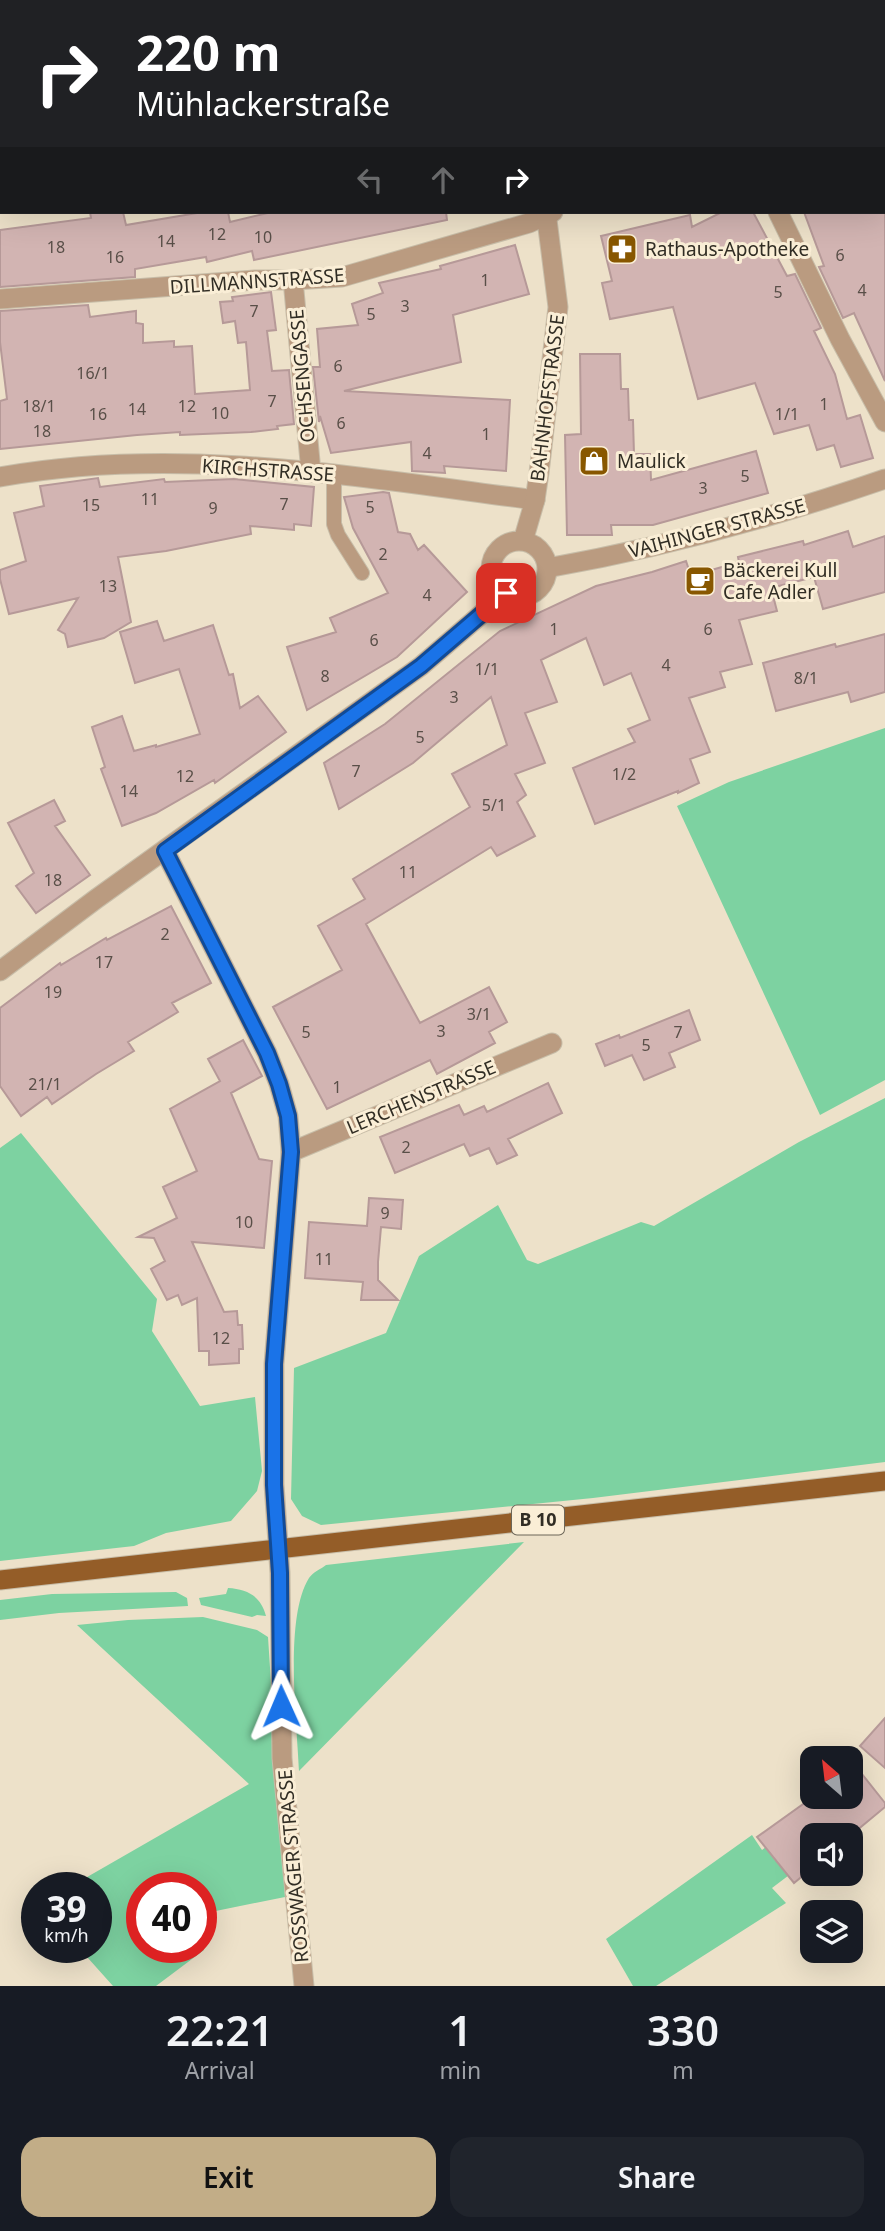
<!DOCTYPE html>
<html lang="en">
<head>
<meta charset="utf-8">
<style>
	body { margin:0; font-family:"Noto Sans",sans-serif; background:#20242c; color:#f1f3f6; height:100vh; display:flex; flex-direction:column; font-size:26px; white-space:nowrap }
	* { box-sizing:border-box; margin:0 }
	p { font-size:23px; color:#9ea1a6 }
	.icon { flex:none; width:38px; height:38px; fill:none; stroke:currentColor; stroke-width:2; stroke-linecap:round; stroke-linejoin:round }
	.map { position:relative; height:1986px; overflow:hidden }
	.drawer { display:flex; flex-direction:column; background:#171b24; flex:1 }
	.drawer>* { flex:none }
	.banner { position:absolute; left:0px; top:0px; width:886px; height:214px; box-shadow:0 7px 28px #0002; background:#202124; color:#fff; overflow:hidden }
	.needle { width:46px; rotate:332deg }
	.fabs { position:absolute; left:800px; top:1746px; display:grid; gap:14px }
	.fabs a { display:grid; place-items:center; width:63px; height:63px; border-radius:14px; background:#171b24; box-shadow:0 7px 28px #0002; font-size:35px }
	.speed { position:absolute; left:21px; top:1872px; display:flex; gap:14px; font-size:35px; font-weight:700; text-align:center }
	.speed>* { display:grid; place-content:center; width:91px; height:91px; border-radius:50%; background:#171b24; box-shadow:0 7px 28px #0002; line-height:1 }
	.speed small { font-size:18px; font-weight:400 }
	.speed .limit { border:10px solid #d22; background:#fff; color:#111 }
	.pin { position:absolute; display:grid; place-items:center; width:60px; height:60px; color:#fff; margin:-30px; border-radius:14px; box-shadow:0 4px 10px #0006 }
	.me { position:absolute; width:77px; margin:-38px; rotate:359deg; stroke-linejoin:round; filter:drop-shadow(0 0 5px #0008) }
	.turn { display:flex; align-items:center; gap:24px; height:147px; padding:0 21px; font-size:32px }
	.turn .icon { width:91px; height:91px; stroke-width:2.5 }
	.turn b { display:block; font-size:49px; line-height:60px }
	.lanes { display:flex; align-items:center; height:66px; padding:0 21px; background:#0003; justify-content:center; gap:35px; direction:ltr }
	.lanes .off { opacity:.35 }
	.eta { display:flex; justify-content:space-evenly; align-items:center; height:119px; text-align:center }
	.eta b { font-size:42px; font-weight:600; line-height:49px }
	.primary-button { display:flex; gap:14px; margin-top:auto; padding:14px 21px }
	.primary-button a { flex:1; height:80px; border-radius:21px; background:#c2ad87; color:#111; font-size:28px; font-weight:600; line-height:80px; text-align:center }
	.primary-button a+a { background:#20242c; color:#f1f3f6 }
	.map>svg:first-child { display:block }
	.green { fill:#7dd2a1 }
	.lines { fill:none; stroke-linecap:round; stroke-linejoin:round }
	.stream { stroke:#7dbafe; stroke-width:8 }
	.building { fill:#d2b4b2; stroke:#b69998; stroke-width:2 }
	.service-casing { stroke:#c7bda8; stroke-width:16 }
	.minor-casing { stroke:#c7bda8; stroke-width:21 }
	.tertiary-casing { stroke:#c7bda8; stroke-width:21 }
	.primary-casing { stroke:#c7bda8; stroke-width:21 }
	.service { stroke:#ba9b80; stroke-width:14 }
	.minor { stroke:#ba9b80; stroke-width:19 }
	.tertiary { stroke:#ba9b80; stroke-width:19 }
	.primary { stroke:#945d28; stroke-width:19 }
	.route-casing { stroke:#114b97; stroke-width:18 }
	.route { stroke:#1a73e8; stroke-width:12 }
	.labels { text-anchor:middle; stroke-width:6; stroke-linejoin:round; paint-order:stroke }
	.number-label { font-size:16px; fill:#594f48 }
	.shield { fill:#faeed6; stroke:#6d6759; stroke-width:2 }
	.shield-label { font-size:18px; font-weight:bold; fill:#312d24 }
	.poi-label { font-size:19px; fill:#312d24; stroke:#faeed6; text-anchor:start }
	.street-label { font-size:19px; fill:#312d24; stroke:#faeed6 }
</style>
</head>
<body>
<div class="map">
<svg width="885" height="1986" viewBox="0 0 885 1986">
	<rect width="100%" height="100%" fill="#ede1c9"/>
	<path class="green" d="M 0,0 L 332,0 L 332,2 L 2,2 L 0,132 Z
		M 885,728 L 885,1080 L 820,1115 L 677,806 L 729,782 Z
		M 885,1098 L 885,1462 L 593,1498 L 321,1525 L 302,1516 L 291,1499 L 294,1368 L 386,1333 L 419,1256 L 498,1205 L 527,1260 L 538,1264 L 641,1222 L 654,1226 L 799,1142 Z
		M 21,1133 L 157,1299 L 152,1331 L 200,1406 L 255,1397 L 262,1471 L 257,1491 L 231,1521 L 166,1533 L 134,1546 L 0,1561 L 0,1148 Z
		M 524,1542 L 299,1771 C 297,1722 284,1618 309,1578 C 313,1572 321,1569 326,1565 Z
		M 228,1588 C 247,1589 261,1596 266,1616 L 257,1615 L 252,1617 L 201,1605 L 199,1598 L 226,1594 Z
		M 176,1592 L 187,1598 L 188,1606 L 59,1613 L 0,1620 L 0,1600 L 52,1594 Z
		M 203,1617 L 257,1630 L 268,1637 L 285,1897 L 201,1914 L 201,1888 L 142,1888 L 142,1948 L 201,1948 L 201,1944 L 204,1950 L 156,1986 L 113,1986 L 79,1948 L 96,1948 L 96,1888 L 68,1888 L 249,1784 L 77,1625 L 128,1620 Z
		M 752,1835 L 762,1850 L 780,1836 L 801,1866 L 772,1888 L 786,1903 L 656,1986 L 633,1986 L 606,1939 Z"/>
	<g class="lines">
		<path class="stream" d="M 115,0 L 116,2
			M 398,2 L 404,0
			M 0,126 L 2,125"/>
	</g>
	<path class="building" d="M 90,212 L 123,212 L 126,225 L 203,212 L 228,212 L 230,222 L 272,212 L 446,212 L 447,220 L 254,260 L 252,251 L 207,262 L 206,257 L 135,269 L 135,277 L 0,287 L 0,230 L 91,218 Z
		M 722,212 L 753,212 L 787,276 L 795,274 L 821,328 L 814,331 L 835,374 L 847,419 L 860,415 L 873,458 L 841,467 L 834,445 L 817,450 L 809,425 L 774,434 L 755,383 L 698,399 L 673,307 L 610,319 L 602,283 L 612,281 L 601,236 L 690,215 L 692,227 Z
		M 804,212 L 885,212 L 885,381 L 854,313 L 843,318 L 819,267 L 824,266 Z
		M 515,245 L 529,294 L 453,315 L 461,362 L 344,391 L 510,400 L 506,471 L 444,466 L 445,473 L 412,471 L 411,442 L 331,453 L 320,416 L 319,422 L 313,367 L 320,367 L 317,329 L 358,325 L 352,304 L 383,293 L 379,283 L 441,269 L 440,266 Z
		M 271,292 L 276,330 L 267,331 L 272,371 L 289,370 L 294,424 L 277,426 L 278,429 L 251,432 L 180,435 L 180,432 L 137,435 L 0,449 L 0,401 L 7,399 L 0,342 L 0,311 L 88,305 L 90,317 L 136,311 L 136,323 L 143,324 L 143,343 L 174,341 L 174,347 L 192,346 L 195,394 L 250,390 L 246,342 L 238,343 L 235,321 L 223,323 L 220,302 L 233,301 L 232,297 Z
		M 580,354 L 620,354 L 621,389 L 628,389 L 629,420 L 633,420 L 634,454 L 650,454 L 651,480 L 756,451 L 768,493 L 653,525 L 611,525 L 612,535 L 567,535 L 565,435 L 581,434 Z
		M 98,478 L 100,487 L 164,479 L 165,482 L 234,479 L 314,487 L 311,526 L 294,524 L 294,530 L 250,526 L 251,534 L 166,551 L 118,557 L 131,622 L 104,638 L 68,647 L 65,634 L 58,630 L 78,598 L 9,614 L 0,579 L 0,570 L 26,561 L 14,513 L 44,506 L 40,486 Z
		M 383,492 L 389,493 L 398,532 L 410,534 L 418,550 L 424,545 L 467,592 L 397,657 L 307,710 L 287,647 L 336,632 L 330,618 L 388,593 L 353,528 L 344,497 Z
		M 848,531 L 853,547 L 885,536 L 885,592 L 823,609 L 814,577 L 771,588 L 777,611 L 739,620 L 752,664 L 720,672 L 725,687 L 689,698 L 710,752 L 690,759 L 699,783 L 678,793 L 678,791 L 595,824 L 573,768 L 635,742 L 628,729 L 650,720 L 631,673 L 604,685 L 586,638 L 541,660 L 557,702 L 525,713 L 545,763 L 515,774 L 526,795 L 517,802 L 535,836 L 497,856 L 491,847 L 366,924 L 420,1023 L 489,987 L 507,1022 L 489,1032 L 495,1043 L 437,1074 L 430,1060 L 327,1109 L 273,1007 L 342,970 L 318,926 L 365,899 L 353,879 L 470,807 L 452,774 L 507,745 L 491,697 L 413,763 L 339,809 L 324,763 L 385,724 L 500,631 L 596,586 L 652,572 L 686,561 L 691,576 L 739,562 L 738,557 L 803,541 L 804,545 Z
		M 157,621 L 164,641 L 213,625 L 229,675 L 233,674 L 240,708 L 258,696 L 286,732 L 215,783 L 214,780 L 156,813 L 122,826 L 101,769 L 105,767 L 92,727 L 122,716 L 134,751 L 156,745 L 156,747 L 200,734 L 179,669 L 135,683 L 120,632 Z
		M 885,634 L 885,692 L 851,702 L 848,692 L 776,711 L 763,663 L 835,644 L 836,647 Z
		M 54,800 L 65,821 L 55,826 L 90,875 L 36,913 L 16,886 L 34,873 L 8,823 Z
		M 171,906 L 211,983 L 172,1003 L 178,1012 L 128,1042 L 134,1051 L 96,1074 L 52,1104 L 47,1097 L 21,1116 L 0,1086 L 0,1008 L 60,963 L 61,965 L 106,938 L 107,940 Z
		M 689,1010 L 700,1040 L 669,1053 L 675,1067 L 644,1080 L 632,1055 L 605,1066 L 596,1044 L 619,1035 L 620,1038 Z
		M 243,1040 L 262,1076 L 231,1093 L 259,1159 L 272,1161 L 264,1248 L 192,1242 L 224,1312 L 237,1311 L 238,1325 L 242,1325 L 243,1349 L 239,1349 L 239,1363 L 209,1365 L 209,1351 L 199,1351 L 197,1298 L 182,1305 L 178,1295 L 167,1300 L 151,1269 L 165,1261 L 154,1238 L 138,1237 L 177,1218 L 163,1187 L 197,1171 L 170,1109 L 220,1081 L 208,1059 Z
		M 548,1083 L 562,1113 L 508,1139 L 517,1155 L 497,1164 L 489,1148 L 470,1156 L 464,1144 L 395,1173 L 380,1137 L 459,1105 L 464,1115 L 484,1106 L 487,1112 Z
		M 369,1198 L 403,1200 L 401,1229 L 381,1227 L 378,1262 L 378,1280 L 398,1300 L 361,1300 L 363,1282 L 305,1278 L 309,1222 L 367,1226 Z
		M 885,1718 L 885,1768 L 860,1746 Z
		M 850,1759 L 885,1803 L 885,1807 L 850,1836 L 812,1836 L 812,1868 L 794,1883 L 757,1837 L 813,1797 L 850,1797 Z"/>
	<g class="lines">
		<g class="service-casing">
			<path id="service" d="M 334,474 L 334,524 L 338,535 L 362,573"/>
		</g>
		<g class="minor-casing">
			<path id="minor" d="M 884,135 L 885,134
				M 778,212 L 840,339 L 885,422
				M 293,280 L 311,472
				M 0,299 L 255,280 L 293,280 L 342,277 L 529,223 L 553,212
				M 0,477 C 178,445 358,477 535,500
				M 291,1152 L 552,1043"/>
		</g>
		<g class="tertiary-casing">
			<path id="tertiary" d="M 514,0 L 514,2
				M 523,541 L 535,500 L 539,473 L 558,307 L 546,212
				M491 569a28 28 0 1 1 56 0a28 28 0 1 1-56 0Z
				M 547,568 C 661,548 775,517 885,479
				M 165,851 L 267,1053 L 279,1084 L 288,1116 L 291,1152 L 274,1364 L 274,1484 L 280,1573 L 282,1758 L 304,1986
				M 0,971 L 96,899 L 421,666 L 506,593"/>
		</g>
		<g class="primary-casing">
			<path id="primary" d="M 0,1580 L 885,1481"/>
		</g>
		<use href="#service" class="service"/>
		<use href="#minor" class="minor"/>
		<use href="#tertiary" class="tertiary"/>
		<use href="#primary" class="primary"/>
	</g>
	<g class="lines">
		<g class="route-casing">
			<path id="route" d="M 281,1706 L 280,1573 L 274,1485 L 274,1364 L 291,1152 L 288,1116 L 279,1084 L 267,1053 L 165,851 L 421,666 L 506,593"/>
		</g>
		<use href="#route" class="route"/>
	</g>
	<defs>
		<g id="pharmacy-square" transform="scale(1.575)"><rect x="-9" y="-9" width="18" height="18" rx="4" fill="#885700" stroke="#faeed6"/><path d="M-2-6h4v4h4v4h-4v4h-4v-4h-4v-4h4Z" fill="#fff"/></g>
		<g id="shop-square" transform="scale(1.575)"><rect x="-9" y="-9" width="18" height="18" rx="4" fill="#885700" stroke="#faeed6"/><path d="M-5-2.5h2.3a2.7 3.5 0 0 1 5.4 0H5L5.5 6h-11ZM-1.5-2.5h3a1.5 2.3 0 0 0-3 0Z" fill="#fff"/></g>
		<g id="cafe-square" transform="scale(1.575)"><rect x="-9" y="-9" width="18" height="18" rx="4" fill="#885700" stroke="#faeed6"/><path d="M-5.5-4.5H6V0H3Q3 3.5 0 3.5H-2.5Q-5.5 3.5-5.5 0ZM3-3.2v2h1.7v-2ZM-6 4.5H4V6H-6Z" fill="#fff"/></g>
	</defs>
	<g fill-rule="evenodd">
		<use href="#pharmacy-square" x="622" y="249"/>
		<use href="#shop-square" x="594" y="461"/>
		<use href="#cafe-square" x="700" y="581"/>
	</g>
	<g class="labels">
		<g class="number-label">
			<text x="217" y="240">12</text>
			<text x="263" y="243">10</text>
			<text x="166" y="247">14</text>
			<text x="56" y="253">18</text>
			<text x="840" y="261">6</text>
			<text x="115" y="263">16</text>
			<text x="485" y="286">1</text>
			<text x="862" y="296">4</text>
			<text x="778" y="298">5</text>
			<text x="405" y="312">3</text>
			<text x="254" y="317">7</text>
			<text x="371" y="320">5</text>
			<text x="338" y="372">6</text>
			<text x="93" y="379">16/1</text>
			<text x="272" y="407">7</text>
			<text x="824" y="410">1</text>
			<text x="39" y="412">18/1</text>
			<text x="187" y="412">12</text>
			<text x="137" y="415">14</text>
			<text x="220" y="419">10</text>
			<text x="98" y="420">16</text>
			<text x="787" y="420">1/1</text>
			<text x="341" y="429">6</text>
			<text x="42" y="437">18</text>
			<text x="486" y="440">1</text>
			<text x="427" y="459">4</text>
			<text x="745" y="482">5</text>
			<text x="703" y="494">3</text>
			<text x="150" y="505">11</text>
			<text x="284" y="510">7</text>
			<text x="91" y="511">15</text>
			<text x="370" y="513">5</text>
			<text x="213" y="514">9</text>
			<text x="383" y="560">2</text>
			<text x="108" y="592">13</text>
			<text x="427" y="601">4</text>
			<text x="554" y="635">1</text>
			<text x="708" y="635">6</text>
			<text x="374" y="646">6</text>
			<text x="666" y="671">4</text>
			<text x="487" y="675">1/1</text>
			<text x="325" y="682">8</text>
			<text x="806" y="684">8/1</text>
			<text x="454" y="703">3</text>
			<text x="420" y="743">5</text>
			<text x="356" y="777">7</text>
			<text x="624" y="780">1/2</text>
			<text x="185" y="782">12</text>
			<text x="129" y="797">14</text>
			<text x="494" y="811">5/1</text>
			<text x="408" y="878">11</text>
			<text x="53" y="886">18</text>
			<text x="165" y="940">2</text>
			<text x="104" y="968">17</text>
			<text x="53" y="998">19</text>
			<text x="479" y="1020">3/1</text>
			<text x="441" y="1037">3</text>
			<text x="306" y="1038">5</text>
			<text x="678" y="1038">7</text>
			<text x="646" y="1051">5</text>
			<text x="45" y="1090">21/1</text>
			<text x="337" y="1093">1</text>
			<text x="406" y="1153">2</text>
			<text x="385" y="1219">9</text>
			<text x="244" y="1228">10</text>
			<text x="324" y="1265">11</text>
			<text x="221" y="1344">12</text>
		</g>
		<rect class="shield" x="512" y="1505.5" width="52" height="29" rx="5"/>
		<g class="shield-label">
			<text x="538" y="1526">B 10</text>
		</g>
		<g class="poi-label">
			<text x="645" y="256">Rathaus-Apotheke</text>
			<text x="617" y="468">Maulick</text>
			<text x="723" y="577">Bäckerei Kull<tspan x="723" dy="22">Cafe Adler</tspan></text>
		</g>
		<g class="street-label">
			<text transform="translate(257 281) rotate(-4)" y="7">DILLMANNSTRASSE</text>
			<text transform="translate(302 376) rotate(-95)" y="7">OCHSENGASSE</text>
			<text transform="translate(547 398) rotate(-83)" y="7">BAHNHOFSTRASSE</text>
			<text transform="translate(268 470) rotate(4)" y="7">KIRCHSTRASSE</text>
			<text transform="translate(717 528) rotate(-15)" y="7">VAIHINGER STRASSE</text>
			<text transform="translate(421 1097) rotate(-23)" y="7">LERCHENSTRASSE</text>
			<text transform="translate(293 1866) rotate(-95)" y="7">ROSSWAGER STRASSE</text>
		</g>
	</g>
</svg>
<div class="fabs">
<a><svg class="needle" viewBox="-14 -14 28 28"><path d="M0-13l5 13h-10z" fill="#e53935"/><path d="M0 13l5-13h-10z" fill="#9ea1a6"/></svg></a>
<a><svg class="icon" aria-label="sound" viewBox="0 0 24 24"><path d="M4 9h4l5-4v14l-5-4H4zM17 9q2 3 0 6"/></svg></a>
<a><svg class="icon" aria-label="layers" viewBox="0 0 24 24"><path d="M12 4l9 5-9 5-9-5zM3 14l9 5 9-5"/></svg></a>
</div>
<div class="speed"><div>39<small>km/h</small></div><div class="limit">40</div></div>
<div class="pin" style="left:506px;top:593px;background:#d93025"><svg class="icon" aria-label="arrive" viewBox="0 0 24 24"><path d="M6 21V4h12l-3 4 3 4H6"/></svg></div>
<svg class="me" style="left:281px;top:1706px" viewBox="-20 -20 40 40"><path d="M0-17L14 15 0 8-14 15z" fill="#1a73e8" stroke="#fff" stroke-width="4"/></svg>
<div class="banner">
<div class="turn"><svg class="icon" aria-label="right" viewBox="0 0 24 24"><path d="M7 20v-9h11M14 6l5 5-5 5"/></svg><div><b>220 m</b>Mühlackerstraße</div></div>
<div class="lanes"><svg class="icon off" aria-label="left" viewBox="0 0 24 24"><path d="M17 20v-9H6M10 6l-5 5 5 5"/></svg><svg class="icon off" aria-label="ahead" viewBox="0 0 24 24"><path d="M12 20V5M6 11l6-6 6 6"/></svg><svg class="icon" aria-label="right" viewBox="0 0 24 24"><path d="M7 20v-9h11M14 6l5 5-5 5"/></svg></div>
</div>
</div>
<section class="drawer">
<div class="eta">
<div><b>22:21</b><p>Arrival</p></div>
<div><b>1</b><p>min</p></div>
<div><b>330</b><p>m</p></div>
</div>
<div class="primary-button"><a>Exit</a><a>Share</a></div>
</section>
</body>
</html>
